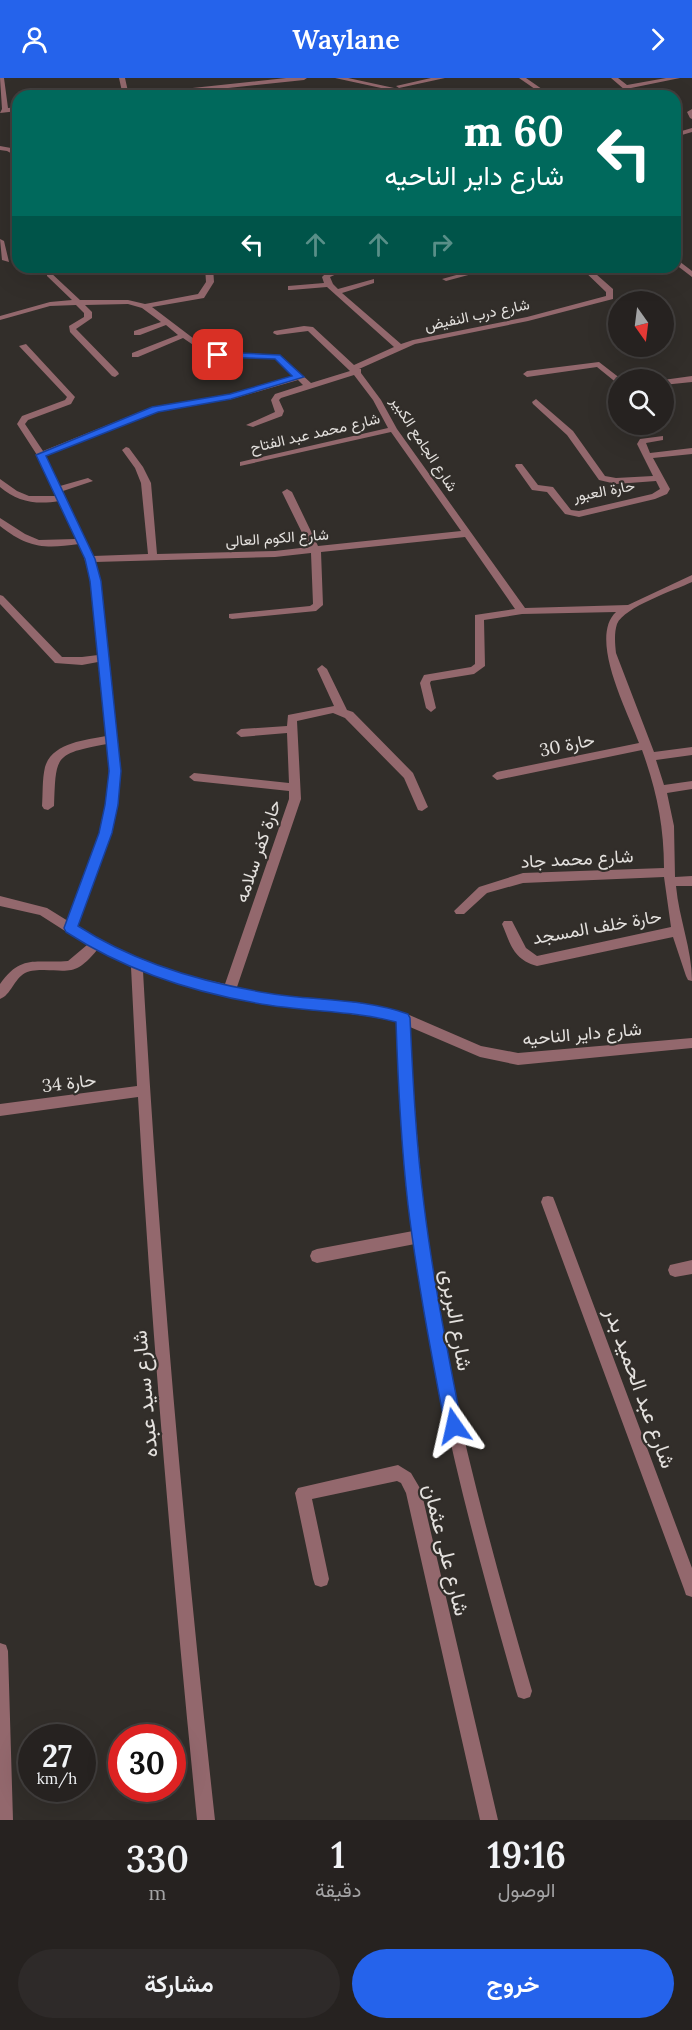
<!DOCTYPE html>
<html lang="ar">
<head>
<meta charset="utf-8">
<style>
	body { margin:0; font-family:Lora,Vazirmatn,serif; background:#2e2a29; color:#f1f3f6; direction:rtl; height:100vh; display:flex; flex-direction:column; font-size:22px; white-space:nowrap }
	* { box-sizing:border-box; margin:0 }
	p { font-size:20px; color:#a4a4a5 }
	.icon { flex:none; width:33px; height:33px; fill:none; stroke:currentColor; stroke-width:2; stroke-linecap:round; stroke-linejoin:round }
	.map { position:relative; height:1742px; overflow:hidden; direction:ltr }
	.details { display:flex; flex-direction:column; background:#262220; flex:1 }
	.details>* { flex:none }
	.banner { position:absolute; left:12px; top:12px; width:669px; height:183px; border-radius:18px; box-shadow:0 6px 24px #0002,0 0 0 2px #423f3e; direction:rtl; background:#00695c; color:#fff; overflow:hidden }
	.needle { width:39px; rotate:166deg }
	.tools { position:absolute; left:608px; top:213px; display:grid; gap:12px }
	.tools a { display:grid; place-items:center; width:66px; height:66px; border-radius:50%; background:#262220; box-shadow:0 6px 24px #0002,0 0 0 2px #423f3e; font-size:30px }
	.speed { position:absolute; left:18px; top:1646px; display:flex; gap:12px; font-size:30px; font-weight:700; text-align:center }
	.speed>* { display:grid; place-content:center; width:78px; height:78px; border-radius:50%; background:#262220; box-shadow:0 6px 24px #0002,0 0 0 2px #423f3e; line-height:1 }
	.speed small { font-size:15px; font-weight:400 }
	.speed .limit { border:9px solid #d22; background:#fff; color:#111 }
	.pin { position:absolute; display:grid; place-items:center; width:51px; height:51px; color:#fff; margin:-26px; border-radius:12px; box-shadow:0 3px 9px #0006 }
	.me { position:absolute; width:66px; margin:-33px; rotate:349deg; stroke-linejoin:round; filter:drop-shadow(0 0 4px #0008) }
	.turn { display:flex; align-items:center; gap:21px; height:126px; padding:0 18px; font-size:27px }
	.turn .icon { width:78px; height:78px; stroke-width:2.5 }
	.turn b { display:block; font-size:42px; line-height:51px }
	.lanes { display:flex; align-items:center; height:57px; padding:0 18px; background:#0003; justify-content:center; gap:30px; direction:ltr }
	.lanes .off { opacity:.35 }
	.eta { display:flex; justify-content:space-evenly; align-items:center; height:102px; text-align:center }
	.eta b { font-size:36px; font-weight:600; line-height:42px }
	.button { display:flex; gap:12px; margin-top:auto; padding:12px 18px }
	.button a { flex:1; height:69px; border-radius:36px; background:#2563eb; color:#fff; font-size:24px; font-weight:600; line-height:69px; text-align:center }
	.button a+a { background:#2e2a29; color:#f1f3f6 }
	header { display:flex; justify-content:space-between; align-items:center; height:78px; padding:0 18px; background:#2563eb; color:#fff; font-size:27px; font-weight:600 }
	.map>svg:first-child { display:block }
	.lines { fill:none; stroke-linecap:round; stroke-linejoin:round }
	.minor { fill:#93686d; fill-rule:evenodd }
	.route { fill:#2563eb; stroke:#184099; stroke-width:1.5 }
	.labels { text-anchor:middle; stroke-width:4.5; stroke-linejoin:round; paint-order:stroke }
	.far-street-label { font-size:15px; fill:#e4e1de; stroke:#322e2a }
	.street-label { font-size:18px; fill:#e4e1de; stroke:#322e2a }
	.near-street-label { font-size:21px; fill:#e4e1de; stroke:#322e2a }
</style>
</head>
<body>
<header><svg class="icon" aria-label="forward" viewBox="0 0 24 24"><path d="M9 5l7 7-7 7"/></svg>Waylane<svg class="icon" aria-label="person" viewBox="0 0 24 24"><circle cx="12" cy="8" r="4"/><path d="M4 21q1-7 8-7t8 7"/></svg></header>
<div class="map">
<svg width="692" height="1742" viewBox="0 0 692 1742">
	<rect width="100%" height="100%" fill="#322e2a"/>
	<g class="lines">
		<path class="minor" d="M 0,0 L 4,0 L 8,30 L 18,29 L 18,33 L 0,35 L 2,31 Z
			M 119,0 L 125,0 L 129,18 L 123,18 Z
			M 286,0 L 307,0 L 304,2 L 154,18 L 133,18 L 136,16 Z
			M 335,0 L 348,0 L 431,18 L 418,18 Z
			M 431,0 L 445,0 L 399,10 L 396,8 Z
			M 519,0 L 526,0 L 552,18 L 545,18 Z
			M 611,0 L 618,0 L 627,7 L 666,0 L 680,0 L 631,10 L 639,18 L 632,18 Z
			M 692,31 L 692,41 L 690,40 L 687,34 Z
			M 692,50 L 692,54 L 675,59 L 675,55 Z
			M 0,68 L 11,70 L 18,74 L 18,79 L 7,73 L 0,72 Z
			M 0,161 L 4,163 L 9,184 L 2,182 Z
			M 675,180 L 692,193 L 692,199 L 675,186 Z
			M 205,189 L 213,189 L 214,204 L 204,220 L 152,229 L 210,273 L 280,277 L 311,305 L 350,293 L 308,253 L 277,257 L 273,255 L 274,253 L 304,248 L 313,249 L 354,287 L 394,269 L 327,209 L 291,212 L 288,212 L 288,208 L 324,205 L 322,199 C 330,190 340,189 352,189 L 330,199 L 333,206 L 338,211 L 374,201 L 374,205 L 342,215 L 401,266 L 413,262 L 527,239 L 606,218 L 606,214 L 580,189 L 588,189 L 613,211 L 613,221 L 528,243 L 415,266 L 359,291 L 361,291 L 361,295 L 381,322 L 397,351 L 525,530 L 628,527 L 692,497 L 692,504 C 675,512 624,529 617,546 C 614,555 615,566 616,575 L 654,674 L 692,669 L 692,677 L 656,682 L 664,707 L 692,703 L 692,711 L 667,715 L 674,748 L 675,799 L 692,798 L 692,808 L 676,808 C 679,841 692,871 692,903 L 688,902 L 686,898 L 673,859 L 537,888 C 513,881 511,867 502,846 L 504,843 L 512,843 L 526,870 L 537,878 L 671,849 L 664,799 L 523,805 L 487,815 L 464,836 L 456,836 L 454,833 L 479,809 L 523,795 L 664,790 C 664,746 656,711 642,672 L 497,702 L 492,698 L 497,694 L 639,665 C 628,634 588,560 616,534 L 522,536 L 484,542 L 485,588 L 474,596 L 431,603 L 430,605 L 436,630 L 431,634 L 426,630 L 420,605 L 424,597 L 471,589 L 475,586 L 475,537 L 515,531 L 465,459 L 321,474 L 323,527 L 316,533 L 232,541 L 229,540 L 229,536 L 310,528 L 313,526 L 311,475 L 275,479 L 95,484 C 105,524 107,566 111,606 C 115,646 124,687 117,727 C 110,769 91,809 77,849 C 123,878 172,895 225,906 L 289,721 L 289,713 L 194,703 L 189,699 L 194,695 L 289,705 L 287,655 L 241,659 L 236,655 L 241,651 L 287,648 L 288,637 L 334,628 L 317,591 L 322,587 L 327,591 L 347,632 L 353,634 L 413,695 L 428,729 L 422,733 L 418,732 L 404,700 L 345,640 L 333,635 L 297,643 L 301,721 L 237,909 L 268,916 L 378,929 L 407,936 L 481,968 L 518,975 L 692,960 L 692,970 L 518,987 L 480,979 L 410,949 C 416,1067 427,1185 451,1301 C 473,1406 502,1510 532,1613 L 530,1619 L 524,1621 L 518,1619 L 516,1613 C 474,1466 434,1318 415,1166 L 317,1185 L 312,1183 L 310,1178 L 312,1173 L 317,1171 L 413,1153 L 403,1043 L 397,944 C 355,934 311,933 269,926 C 226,919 184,908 143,893 C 159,1177 184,1460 215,1742 L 197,1742 C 173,1501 152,1261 138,1019 L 0,1038 L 0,1026 L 137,1008 L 131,889 L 97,872 C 77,896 72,893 44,892 C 38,892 31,892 25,895 C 14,901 11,917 0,921 L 0,906 C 22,875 36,886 68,883 L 87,867 L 40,837 L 0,828 L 0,818 L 47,830 L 68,843 C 81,805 100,766 106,727 C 110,707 109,687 107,666 C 54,676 56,677 54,728 L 48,732 L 44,731 L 42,728 C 43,715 42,702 45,689 C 52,665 85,662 106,658 L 98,584 L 82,587 L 55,585 L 0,526 L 0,517 L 3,518 L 62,579 L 82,579 L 98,577 C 94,540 94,501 79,466 C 44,471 28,470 0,448 L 0,440 L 25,456 L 39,462 L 76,461 L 59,423 C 37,427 17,424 0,409 L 0,401 L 17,413 L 29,418 L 56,418 L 37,377 L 17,346 L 22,338 L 65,322 L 67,319 L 19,268 L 26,266 L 75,319 L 71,326 L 28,342 L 25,346 L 43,373 L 152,329 L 231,316 L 293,298 L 275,281 L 208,277 L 183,260 L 138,279 L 132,279 L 132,275 L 178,257 L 166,247 L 140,257 L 134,257 L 134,253 L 161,244 L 142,230 L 128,226 L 85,227 L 92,234 L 92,240 L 76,251 L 118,294 L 119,296 L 115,299 L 112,298 L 70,254 L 69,248 L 84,239 L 84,235 L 76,227 L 50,228 L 0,242 L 0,238 L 50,224 L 72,222 L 47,198 L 47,194 L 50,194 L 80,222 L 128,222 L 145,226 L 198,216 L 206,204 ZM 354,297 L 373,322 L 388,350 L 240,384 L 240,388 L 391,354 L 461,453 L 318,468 L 292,414 L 287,411 L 282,414 L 309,469 L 275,473 L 157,476 L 151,405 L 143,389 L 129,370 L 126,369 L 122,372 L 135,390 L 141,405 L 148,476 L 93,478 L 63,413 L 93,403 L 88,400 L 60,408 L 46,378 L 157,333 L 232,321 L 298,302 L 303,307 L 275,316 L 271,322 L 275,334 L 246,347 L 253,349 L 282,338 L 284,333 L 279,322 L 281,320 Z
			M 485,189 L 498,189 L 446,203 L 442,201 Z
			M 599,284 L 621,301 L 618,302 L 618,306 L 597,289 L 527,299 L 523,296 L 527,293 Z
			M 692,298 L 692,304 L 663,307 L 663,302 Z
			M 536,321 L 573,353 L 605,398 L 616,400 L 653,398 L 637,366 L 640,361 L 663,358 L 663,362 L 646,365 L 650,375 L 692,370 L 692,376 L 653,380 L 670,411 L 667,416 L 655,421 L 579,439 L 565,436 L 547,414 L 532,412 L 515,388 L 516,386 L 522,386 L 538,407 L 553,409 L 571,432 L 579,433 L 652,416 L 660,411 L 656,403 L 616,406 L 599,402 L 567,357 L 533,326 L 532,324 Z
			M 548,1118 L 553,1119 L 555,1124 L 692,1490 L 692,1519 L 686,1517 L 684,1511 L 541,1124 L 543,1119 Z
			M 692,1182 L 692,1196 L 675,1199 L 670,1197 L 668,1192 L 670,1187 Z
			M 398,1387 L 411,1395 L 421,1412 L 498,1742 L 480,1742 L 406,1415 L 401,1405 L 397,1403 L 312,1421 L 329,1501 L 327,1507 L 321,1509 L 315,1507 L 313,1501 L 295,1415 L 298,1410 Z
			M 0,1565 L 6,1567 L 8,1573 L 13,1742 L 0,1742 Z"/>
	</g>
	<path class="route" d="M 218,274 L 280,277 L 304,299 L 231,321 L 158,334 L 46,378 L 95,481 L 101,503 L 121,693 L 118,727 L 112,755 L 78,848 C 135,885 201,904 267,915 C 314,923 363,920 408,936 L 410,940 C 413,1003 416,1065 424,1127 C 433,1201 448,1275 462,1348 L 460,1354 L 454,1356 L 448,1354 L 445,1348 C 431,1274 417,1201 408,1127 C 401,1066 398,1005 396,944 C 355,933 311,934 268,927 C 198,916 126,893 66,854 L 64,850 L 99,755 L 105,727 L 109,693 L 90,503 L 85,481 L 36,377 L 152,329 L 230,316 L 292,298 L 275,281 L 215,279 L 215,275 Z"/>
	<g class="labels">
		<g class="far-street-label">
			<text transform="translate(477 237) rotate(-12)" y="5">شارع درب النفيض</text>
			<text transform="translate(315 355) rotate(-13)" y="5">شارع محمد عبد الفتاح</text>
			<text transform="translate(424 366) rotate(57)" y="5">شارع الجامع الكبير</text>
			<text transform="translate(604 413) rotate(-11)" y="5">حارة العبور</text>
			<text transform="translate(277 460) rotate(-4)" y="5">شارع الكوم العالى</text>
		</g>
		<g class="street-label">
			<text transform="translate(567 667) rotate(-12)" y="6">حارة 30</text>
			<text transform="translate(258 773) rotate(-71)" y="6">حارة كفر سلامه</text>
			<text transform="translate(577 781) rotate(-3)" y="6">شارع محمد جاد</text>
			<text transform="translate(597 849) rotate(-10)" y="6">حارة خلف المسجد</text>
			<text transform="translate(582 956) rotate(-5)" y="6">شارع داير الناحيه</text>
			<text transform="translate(69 1005) rotate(-7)" y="6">حارة 34</text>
		</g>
		<g class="near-street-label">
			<text transform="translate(456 1242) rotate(80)" y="7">شارع البربرى</text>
			<text transform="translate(640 1310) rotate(70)" y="7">شارع عبد الحميد بدر</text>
			<text transform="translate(145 1316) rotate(-95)" y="7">شارع سيد عبده</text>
			<text transform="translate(446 1472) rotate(76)" y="7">شارع على عثمان</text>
		</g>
	</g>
</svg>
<div class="tools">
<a><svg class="needle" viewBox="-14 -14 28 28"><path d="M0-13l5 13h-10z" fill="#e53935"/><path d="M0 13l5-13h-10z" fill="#a4a4a5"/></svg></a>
<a><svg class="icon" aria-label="search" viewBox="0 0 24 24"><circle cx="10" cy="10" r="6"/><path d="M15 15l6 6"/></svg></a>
</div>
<div class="speed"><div>27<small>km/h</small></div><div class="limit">30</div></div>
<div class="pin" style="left:218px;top:277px;background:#d93025"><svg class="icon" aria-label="arrive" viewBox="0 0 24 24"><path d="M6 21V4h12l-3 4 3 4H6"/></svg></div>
<svg class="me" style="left:454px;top:1348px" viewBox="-20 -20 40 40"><path d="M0-17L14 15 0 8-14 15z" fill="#2563eb" stroke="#fff" stroke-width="4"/></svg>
<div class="banner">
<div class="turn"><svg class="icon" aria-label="left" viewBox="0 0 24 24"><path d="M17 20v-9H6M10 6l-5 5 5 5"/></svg><div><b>60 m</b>شارع داير الناحيه</div></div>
<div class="lanes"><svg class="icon" aria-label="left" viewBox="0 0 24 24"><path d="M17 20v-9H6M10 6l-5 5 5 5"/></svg><svg class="icon off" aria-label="ahead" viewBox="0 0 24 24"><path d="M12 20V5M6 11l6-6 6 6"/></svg><svg class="icon off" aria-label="ahead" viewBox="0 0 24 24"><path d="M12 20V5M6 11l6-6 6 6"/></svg><svg class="icon off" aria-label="right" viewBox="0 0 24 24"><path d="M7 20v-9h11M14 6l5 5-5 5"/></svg></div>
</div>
</div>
<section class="details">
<div class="eta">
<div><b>19:16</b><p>الوصول</p></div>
<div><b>1</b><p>دقيقة</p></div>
<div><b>330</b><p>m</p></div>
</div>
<div class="button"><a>خروج</a><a>مشاركة</a></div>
</section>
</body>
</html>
